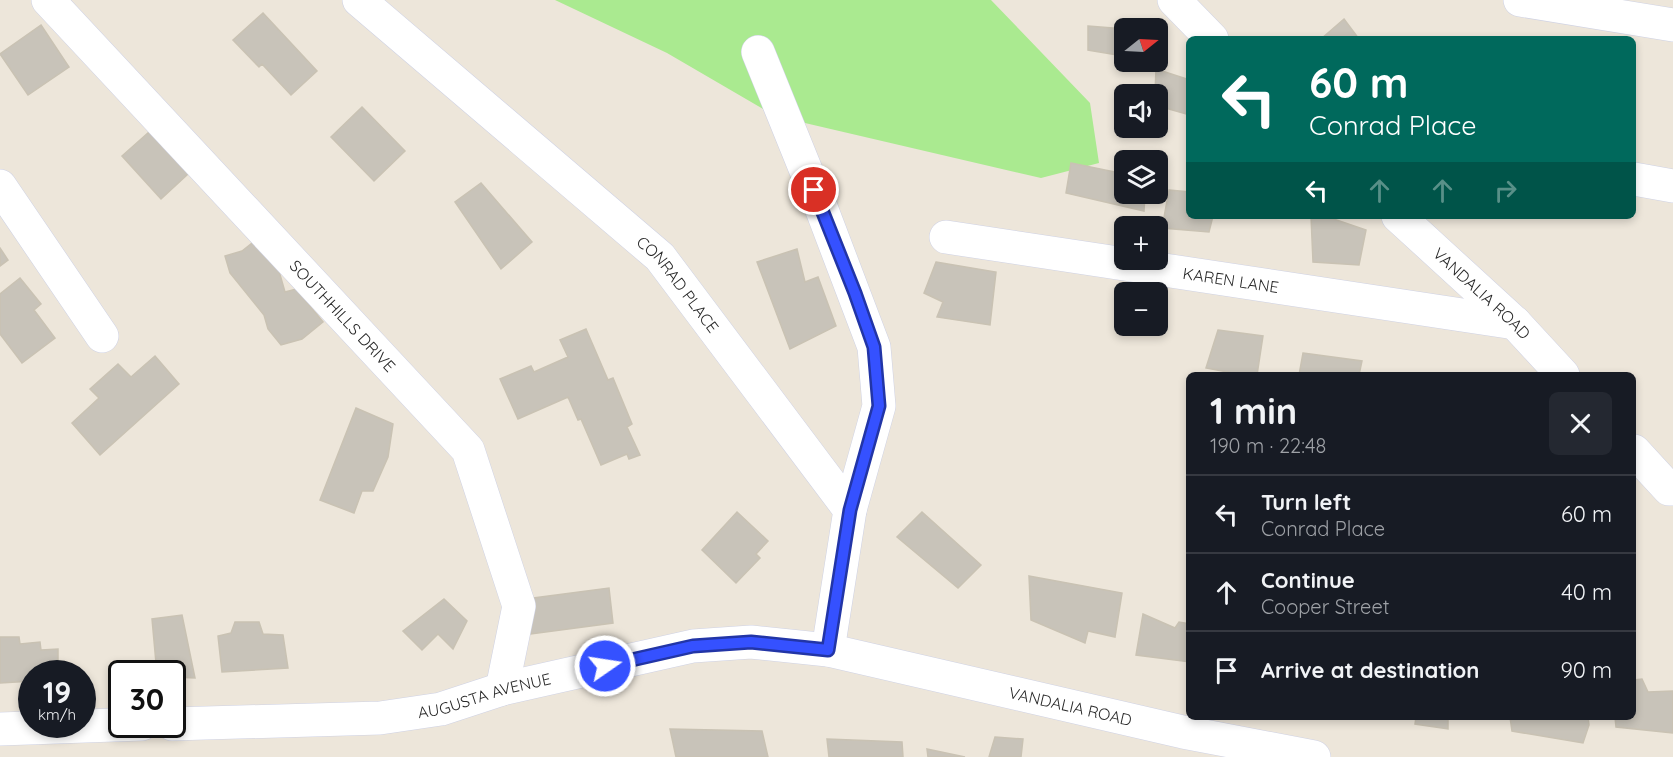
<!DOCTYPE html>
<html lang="en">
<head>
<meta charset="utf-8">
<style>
	body { margin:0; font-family:Quicksand,sans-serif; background:#242831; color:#f1f3f6; height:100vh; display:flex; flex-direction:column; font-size:22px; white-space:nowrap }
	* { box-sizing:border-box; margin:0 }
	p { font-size:20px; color:#9ea1a6 }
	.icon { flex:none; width:33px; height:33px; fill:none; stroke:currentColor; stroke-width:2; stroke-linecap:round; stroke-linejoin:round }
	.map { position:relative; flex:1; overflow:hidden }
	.drawer { position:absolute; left:1186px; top:372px; width:450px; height:348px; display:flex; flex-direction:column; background:#171b24; border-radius:9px; box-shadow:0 3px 9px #0003 }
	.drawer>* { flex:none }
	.banner { position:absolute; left:1186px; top:36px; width:450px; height:183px; border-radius:9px; box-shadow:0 3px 9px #0003; background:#00695c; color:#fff; overflow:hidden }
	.needle { width:39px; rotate:72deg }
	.fabs { position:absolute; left:1114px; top:18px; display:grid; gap:12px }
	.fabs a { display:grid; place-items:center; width:54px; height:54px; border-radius:9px; background:#171b24; box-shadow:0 3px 9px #0003; font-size:30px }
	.speed { position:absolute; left:18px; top:660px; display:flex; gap:12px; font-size:30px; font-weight:700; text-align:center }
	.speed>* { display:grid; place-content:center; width:78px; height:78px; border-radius:50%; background:#171b24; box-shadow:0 3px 9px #0003; line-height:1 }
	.speed small { font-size:15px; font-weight:400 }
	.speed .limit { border:3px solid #111; border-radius:9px; background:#fff; color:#111 }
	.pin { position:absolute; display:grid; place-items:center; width:51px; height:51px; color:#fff; margin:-26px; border:3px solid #fff; border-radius:50%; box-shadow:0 2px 6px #0007 }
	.me { position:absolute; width:66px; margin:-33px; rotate:77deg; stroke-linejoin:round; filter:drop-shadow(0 0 4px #0008) }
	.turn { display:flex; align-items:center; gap:21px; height:126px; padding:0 24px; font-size:27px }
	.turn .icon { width:78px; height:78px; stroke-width:2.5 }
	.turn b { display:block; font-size:42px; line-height:51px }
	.lanes { display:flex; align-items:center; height:57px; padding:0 24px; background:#0003; justify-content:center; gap:30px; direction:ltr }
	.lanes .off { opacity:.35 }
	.round { display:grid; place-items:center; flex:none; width:63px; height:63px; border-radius:9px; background:#242831 }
	.summary { display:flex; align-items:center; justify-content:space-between; height:102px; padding:0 24px }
	h1 { font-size:36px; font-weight:700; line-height:45px }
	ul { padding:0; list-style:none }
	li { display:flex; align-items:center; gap:18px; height:78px; padding:0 24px; border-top:2px solid #363941 }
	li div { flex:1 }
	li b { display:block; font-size:22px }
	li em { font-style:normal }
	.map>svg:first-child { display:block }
	.green { fill:#aaea90 }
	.building { fill:#c8c3b9; stroke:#c9c2b3; stroke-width:1.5 }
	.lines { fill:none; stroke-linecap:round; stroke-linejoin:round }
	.minor-casing { stroke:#cfd2e4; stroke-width:34 }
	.minor { stroke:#fff; stroke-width:33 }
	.route-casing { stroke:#2235a6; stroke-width:15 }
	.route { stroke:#3551ff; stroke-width:10 }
	.labels { text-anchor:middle; stroke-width:6; stroke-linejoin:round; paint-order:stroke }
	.street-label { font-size:16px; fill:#292929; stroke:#fff }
</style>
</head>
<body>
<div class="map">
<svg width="1673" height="757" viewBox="0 0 1673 757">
	<rect width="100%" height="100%" fill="#ede6da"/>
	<path class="green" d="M 555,0 L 991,0 L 1090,103 L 1099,163 L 1041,178 L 775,116 L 667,53 Z"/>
	<path class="building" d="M 263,13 L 317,71 L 291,95 L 262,64 L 259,67 L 233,40 Z
		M 1344,19 L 1359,39 L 1321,39 Z
		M 41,25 L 69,67 L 28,95 L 0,54 Z
		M 1088,26 L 1125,29 L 1125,45 L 1117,55 L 1088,50 Z
		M 1156,69 L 1190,80 L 1190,115 L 1158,106 L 1158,94 L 1155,94 Z
		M 362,107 L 405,151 L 374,181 L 331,137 Z
		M 149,132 L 188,174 L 161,199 L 122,156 Z
		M 1071,163 L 1125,174 L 1125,194 L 1145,194 L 1144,211 L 1066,193 Z
		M 481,183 L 532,242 L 501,269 L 455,202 Z
		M 1169,190 L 1190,192 L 1190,216 L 1213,216 L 1209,232 L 1162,228 Z
		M 1311,216 L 1325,216 L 1366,230 L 1359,265 L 1313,262 Z
		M 256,240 L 279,271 L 285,292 L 296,289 L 323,322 L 302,339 L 281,345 L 268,329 L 264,315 L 230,273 L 225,256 L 242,251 Z
		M 0,248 L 8,260 L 0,266 Z
		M 797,249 L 805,282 L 818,277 L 836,326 L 790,349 L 757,262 Z
		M 936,262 L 996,272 L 990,325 L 937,317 L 943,302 L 924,293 Z
		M 20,278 L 41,304 L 34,310 L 55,338 L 22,363 L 0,334 L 0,294 Z
		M 586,329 L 608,380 L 613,378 L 632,424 L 627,427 L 640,455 L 629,459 L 627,454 L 601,465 L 581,419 L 578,420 L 568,397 L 518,419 L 500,379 L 531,366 L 534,372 L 568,357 L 560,340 Z
		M 1218,330 L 1263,336 L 1257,375 L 1243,375 L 1206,368 Z
		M 1303,353 L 1362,361 L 1359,375 L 1299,375 Z
		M 155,356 L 179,384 L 100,455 L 72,423 L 99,398 L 90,389 L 118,364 L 131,377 Z
		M 356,408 L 393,424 L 388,457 L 373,491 L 362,491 L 354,513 L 320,500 Z
		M 737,512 L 768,541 L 756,554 L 760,558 L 736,583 L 702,550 Z
		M 922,512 L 981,565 L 958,588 L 897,537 Z
		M 1029,576 L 1122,593 L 1115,637 L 1088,631 L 1085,643 L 1031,620 Z
		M 609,588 L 613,623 L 531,634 L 526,599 Z
		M 444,599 L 467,621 L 453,649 L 438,634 L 422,650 L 403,631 Z
		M 1143,614 L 1175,628 L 1179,622 L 1190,624 L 1190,662 L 1136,655 Z
		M 182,615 L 195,678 L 172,677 L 172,674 L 157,674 L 152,619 Z
		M 235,622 L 259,622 L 263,634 L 283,635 L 288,668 L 222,672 L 218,636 L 231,633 Z
		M 0,637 L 19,637 L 20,644 L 40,642 L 41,650 L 58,649 L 58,674 L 32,674 L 32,681 L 0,683 Z
		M 1642,679 L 1648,692 L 1673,691 L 1673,733 L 1616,727 L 1615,717 L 1634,717 L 1634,680 Z
		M 1416,717 L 1448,717 L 1448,729 L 1415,724 Z
		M 1510,717 L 1588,717 L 1589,725 L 1583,743 L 1512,731 Z
		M 670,729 L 762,731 L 768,757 L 676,757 Z
		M 995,737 L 1023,739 L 1021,757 L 989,757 Z
		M 827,739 L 902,742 L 903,757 L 829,757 Z
		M 927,749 L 965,757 L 928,757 Z"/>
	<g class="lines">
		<g class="minor-casing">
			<g id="minor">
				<path id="s1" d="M 48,0 L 468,450 L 519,606 L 502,689"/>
				<path id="s2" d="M 359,0 L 660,257 L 850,510 L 828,650"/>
				<path d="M 1174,0 L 1212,39"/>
				<path d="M 1520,0 L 1673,25"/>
				<path d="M 758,52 L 822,210 L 874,347 L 879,406 L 850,510"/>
				<path d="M 1634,179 L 1673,186"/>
				<path d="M 0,186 L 102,336"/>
				<path id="s3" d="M 1398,216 L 1515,323 L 1563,375"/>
				<path id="s4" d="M 946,237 L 1515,323"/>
				<path d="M 1634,451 L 1669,489 L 1673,489"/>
				<path id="s5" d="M 172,724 L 380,718 L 441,709 L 502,689 L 693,646 L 751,642 L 828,650 L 1183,732 L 1314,757"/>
				<path d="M 0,729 L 142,724"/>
			</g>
		</g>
		<use href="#minor" class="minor"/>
	</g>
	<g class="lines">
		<g class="route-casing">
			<path id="route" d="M 605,666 L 693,646 L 751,642 L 828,650 L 850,510 L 879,406 L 874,347 L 855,293 L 814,190"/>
		</g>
		<use href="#route" class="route"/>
	</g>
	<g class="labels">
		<g class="street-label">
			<text dy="6" stroke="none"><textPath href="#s4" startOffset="288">KAREN LANE</textPath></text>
			<text dy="6" stroke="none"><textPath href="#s2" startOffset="428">CONRAD PLACE</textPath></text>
			<text dy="6" stroke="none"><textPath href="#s3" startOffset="114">VANDALIA ROAD</textPath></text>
			<text dy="6" stroke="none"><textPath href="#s1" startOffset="432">SOUTHHILLS DRIVE</textPath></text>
			<text dy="6" stroke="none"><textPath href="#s5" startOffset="315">AUGUSTA AVENUE</textPath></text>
			<text dy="6" stroke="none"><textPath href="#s5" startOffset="914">VANDALIA ROAD</textPath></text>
		</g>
	</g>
</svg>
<div class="fabs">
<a><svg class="needle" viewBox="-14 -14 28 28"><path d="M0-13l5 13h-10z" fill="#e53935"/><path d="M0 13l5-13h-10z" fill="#9ea1a6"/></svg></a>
<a><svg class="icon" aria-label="sound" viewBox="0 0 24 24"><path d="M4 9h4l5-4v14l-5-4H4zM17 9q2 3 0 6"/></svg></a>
<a><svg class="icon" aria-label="layers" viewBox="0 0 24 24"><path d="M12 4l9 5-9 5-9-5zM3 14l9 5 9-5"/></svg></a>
<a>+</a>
<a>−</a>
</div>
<div class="speed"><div>19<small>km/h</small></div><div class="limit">30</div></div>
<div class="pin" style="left:814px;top:190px;background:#d93025"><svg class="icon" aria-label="arrive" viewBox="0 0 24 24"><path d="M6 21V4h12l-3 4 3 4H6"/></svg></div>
<svg class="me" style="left:605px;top:666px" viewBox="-20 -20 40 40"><circle r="17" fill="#3551ff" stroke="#fff" stroke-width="3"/><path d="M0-11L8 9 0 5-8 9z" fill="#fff"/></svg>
<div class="banner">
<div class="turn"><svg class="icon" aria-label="left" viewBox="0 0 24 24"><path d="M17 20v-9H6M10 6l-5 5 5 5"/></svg><div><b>60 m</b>Conrad Place</div></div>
<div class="lanes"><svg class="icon" aria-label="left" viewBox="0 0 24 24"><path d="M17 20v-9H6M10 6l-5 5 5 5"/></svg><svg class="icon off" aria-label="ahead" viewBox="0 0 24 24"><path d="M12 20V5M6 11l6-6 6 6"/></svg><svg class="icon off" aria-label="ahead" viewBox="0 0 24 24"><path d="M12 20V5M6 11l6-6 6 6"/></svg><svg class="icon off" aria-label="right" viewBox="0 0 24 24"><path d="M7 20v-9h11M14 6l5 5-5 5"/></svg></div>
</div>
<section class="drawer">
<div class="summary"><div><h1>1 min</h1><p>190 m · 22:48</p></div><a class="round"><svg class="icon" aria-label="close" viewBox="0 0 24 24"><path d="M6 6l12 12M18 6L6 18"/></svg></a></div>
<ul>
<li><svg class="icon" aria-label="left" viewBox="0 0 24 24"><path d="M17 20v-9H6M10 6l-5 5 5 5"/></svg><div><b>Turn left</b><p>Conrad Place</p></div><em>60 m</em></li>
<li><svg class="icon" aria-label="ahead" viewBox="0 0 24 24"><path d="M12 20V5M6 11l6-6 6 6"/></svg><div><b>Continue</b><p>Cooper Street</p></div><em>40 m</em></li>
<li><svg class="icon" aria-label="arrive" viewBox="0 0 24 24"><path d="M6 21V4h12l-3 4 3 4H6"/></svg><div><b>Arrive at destination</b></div><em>90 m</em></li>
</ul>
</section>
</div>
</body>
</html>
